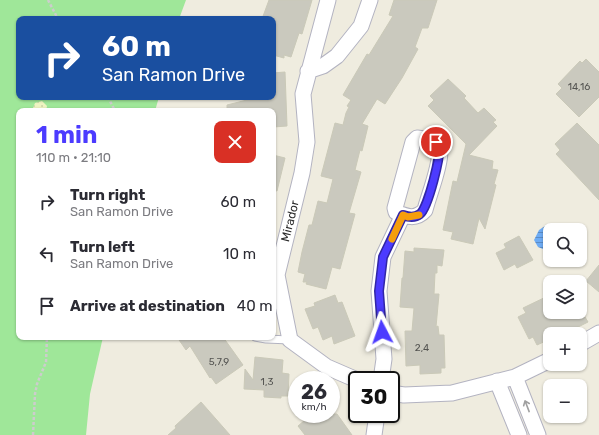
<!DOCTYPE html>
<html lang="en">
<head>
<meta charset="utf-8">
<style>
	body { margin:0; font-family:Rubik,sans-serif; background:#f2f2f3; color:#2b2b33; height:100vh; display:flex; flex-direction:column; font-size:15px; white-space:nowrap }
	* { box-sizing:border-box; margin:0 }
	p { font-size:13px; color:#7c7c81 }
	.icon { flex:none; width:22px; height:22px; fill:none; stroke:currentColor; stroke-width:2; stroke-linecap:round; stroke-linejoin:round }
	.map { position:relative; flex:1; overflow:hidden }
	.details { position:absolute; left:16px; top:108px; width:260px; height:232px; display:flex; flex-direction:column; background:#fff; border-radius:8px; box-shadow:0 1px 3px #0004 }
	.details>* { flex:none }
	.top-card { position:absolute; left:16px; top:16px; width:260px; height:84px; border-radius:8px; box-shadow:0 1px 3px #0004; background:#1a4fa0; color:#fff; overflow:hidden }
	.tools { position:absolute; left:543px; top:223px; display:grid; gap:8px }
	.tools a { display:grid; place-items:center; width:44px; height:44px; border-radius:8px; background:#fff; box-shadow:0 1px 3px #0004; font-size:20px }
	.speed { position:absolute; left:288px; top:371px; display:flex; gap:8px; font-size:20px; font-weight:700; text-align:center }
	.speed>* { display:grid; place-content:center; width:52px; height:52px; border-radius:50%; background:#fff; box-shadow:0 1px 3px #0004; line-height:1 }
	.speed small { font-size:10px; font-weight:400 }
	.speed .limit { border:2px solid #111; border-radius:6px; background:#fff; color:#111 }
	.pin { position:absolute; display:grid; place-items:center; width:34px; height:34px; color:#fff; margin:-17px; border:2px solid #fff; border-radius:50%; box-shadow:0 1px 4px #0007 }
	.me { position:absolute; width:44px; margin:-22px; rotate:356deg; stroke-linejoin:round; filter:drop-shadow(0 0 3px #0008) }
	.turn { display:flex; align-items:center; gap:14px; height:84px; padding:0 20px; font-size:18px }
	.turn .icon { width:52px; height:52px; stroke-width:2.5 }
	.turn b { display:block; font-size:28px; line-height:34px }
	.round { display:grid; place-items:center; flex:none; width:42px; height:42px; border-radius:8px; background:#f2f2f3 }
	.headline { display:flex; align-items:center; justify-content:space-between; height:68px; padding:0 20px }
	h1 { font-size:24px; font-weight:700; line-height:30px; color:#4c3bff }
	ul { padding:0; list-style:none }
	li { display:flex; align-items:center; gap:12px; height:52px; padding:0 20px }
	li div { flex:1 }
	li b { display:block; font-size:15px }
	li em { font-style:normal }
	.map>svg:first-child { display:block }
	.grass { fill:#9fe799 }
	.sand { fill:url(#sand-dots) }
	.water { fill:url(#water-rules) }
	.building { fill:#cac9be; stroke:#cac9b8 }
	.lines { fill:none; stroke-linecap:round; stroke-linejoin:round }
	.lane-casing { stroke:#b3b3c1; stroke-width:9 }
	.street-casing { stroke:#b3b3c1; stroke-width:17 }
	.path { stroke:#cdcdcd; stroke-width:2.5; stroke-dasharray:3 2; stroke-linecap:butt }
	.lane { stroke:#fff; stroke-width:7 }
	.street { stroke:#fff; stroke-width:15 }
	.oneway { stroke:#a0a0a0 }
	.route-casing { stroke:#3126a6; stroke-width:10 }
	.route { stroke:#4c3bff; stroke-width:7 }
	.slow { stroke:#f59e0b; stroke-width:7 }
	.labels { text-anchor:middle; stroke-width:4; stroke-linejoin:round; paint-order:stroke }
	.number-label { font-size:10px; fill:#545451 }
	.street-label { font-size:12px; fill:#2d2d2d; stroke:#fff }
</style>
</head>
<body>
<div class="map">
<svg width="599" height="435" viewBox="0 0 599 435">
	<defs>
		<pattern id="sand-dots" width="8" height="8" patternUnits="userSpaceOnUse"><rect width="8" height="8" fill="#eef4c1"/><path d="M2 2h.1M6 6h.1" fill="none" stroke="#ccd2a6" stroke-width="1.8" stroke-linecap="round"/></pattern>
		<pattern id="water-rules" width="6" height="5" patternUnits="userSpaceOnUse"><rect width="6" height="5" fill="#6eacf4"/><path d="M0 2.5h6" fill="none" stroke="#5b8cc6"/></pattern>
	</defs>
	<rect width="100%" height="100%" fill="#efecdf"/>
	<path class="grass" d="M 0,0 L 186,0 L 179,19 L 19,19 L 19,97 L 159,97 L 155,111 L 19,111 L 19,337 L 103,337 L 90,394 L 86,435 L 0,435 Z"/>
	<path class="sand" d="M 42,101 L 47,106 L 46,111 L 34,111 L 33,108 L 35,103 Z"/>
	<path class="water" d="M 559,225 L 566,227 L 568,230 L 550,230 L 550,245 L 543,249 L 538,247 L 534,240 L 539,230 L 545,226 L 553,228 Z"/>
	<path class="building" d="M 269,0 L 312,0 L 302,34 L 299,33 L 291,57 L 284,55 L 284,58 L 273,55 L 273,19 L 262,19 Z
		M 394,0 L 437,0 L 428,28 L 422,28 L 415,47 L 418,49 L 402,78 L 385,104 L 377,99 L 362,124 L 368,126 L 362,151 L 360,150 L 355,170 L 361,172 L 349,213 L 355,214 L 340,269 L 332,267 L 326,289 L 306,284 L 307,282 L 303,282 L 305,274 L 298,272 L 302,252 L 309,225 L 312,225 L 318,201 L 327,203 L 333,179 L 321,176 L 335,123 L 343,125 L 346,113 L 349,107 L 347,106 L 351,100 L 343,95 L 367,54 L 369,55 L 393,16 L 389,15 Z
		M 586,59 L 599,72 L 599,97 L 579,117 L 556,94 L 562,88 L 558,84 L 580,61 L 582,63 Z
		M 285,72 L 287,126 L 273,127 L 273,111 L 253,111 L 253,108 L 227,109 L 227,105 L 247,100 L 246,97 L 273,97 L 273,73 Z
		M 448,79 L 466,96 L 464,98 L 478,113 L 484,108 L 496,120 L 493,122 L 497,126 L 469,155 L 493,161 L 492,169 L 498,170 L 494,184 L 496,185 L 485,229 L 479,218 L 473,244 L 451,239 L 453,232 L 443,230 L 453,181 L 457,182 L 466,144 L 428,106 L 434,100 L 430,96 Z
		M 577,123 L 599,145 L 599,200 L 556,154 L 560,150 L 555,144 Z
		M 273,155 L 285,158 L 277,191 L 273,190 Z
		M 519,236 L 533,260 L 517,268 L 515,264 L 504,270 L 496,253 L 506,248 L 504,244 Z
		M 414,248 L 444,250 L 442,266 L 437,265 L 437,273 L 435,273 L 434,294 L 439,294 L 436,327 L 438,326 L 439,335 L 444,335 L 445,368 L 441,368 L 441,373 L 420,374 L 420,365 L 406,366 L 405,331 L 412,331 L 414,308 L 400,307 L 402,278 L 403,278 L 405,251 L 414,252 Z
		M 599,265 L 599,292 L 586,281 Z
		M 335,295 L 338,303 L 342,302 L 355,336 L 334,344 L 332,336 L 323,340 L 318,327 L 313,329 L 305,309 L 315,306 L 314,303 Z
		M 550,295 L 550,312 L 582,312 L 588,322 L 564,334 L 550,334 L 550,339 L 537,345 L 533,337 L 529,339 L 518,317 L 526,313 L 523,308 Z
		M 177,337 L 223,337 L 243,365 L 216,384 L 211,377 L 210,378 L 190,346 L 186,350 Z
		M 255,357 L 283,360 L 282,373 L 289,374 L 288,396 L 281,396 L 281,398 L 264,397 L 264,390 L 244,389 L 245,369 L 253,380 Z
		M 201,402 L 230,435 L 168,435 L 176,428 L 175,426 Z
		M 301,414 L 337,414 L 352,435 L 305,435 L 298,426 L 305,420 Z"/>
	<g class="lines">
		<g class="lane-casing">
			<path id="lane" d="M 255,337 L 266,339 L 290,340"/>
		</g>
		<g class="street-casing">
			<path id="street" d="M 328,0 L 303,94 L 307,142 L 302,173 L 277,275 L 290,340 L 327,367 L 357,380
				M 308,71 L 323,66 L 337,56 L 361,26 L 370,0
				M 417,138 L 432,140 L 439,143 C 444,158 429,194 425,210 C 416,220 407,217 396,212 L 395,208 L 413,142 Z
				M 580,344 L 599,333
				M 515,377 L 538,435
				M 381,380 L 384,359 L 379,291 L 383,257 L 403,215
				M 497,381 L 519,435
				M 391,393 L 404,395 L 452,393 L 515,377 L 550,360
				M 374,435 L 377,414"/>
		</g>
		<path class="path" d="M 48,0 L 58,19
			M 108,97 L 115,111
			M 33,435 L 35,394 L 37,384 L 46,362 L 47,337"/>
		<use href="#lane" class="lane"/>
		<use href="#street" class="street"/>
	</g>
	<defs><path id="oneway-shaft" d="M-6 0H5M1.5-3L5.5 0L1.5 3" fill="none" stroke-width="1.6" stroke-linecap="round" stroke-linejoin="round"/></defs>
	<use class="oneway" href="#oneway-shaft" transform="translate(527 406) rotate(-111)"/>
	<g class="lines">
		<g class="route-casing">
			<path id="route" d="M 382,332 L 379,291 L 383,257 L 403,215 C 408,217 415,218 420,214 C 428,208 442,153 439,144 L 436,142"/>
		</g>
		<use href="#route" class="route"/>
		<path class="slow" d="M 392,239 L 403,215 L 408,217 L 419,215"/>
	</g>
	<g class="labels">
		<g class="number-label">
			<text x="579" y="90">14,16</text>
			<text x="422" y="351">2,4</text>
			<text x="219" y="365">5,7,9</text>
			<text x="267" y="385">1,3</text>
		</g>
		<g class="street-label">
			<text transform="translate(290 221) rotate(-76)" y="4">Mirador</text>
		</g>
	</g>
</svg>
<div class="tools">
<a><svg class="icon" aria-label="search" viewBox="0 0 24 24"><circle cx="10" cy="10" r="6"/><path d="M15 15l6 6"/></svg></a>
<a><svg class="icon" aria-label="layers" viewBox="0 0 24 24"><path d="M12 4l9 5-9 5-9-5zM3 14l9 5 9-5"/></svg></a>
<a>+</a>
<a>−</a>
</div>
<div class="speed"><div>26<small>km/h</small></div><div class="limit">30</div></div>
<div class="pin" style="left:436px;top:142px;background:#d93025"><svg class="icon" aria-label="arrive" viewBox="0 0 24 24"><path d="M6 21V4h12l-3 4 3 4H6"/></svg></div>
<svg class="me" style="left:382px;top:332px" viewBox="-20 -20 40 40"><path d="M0-17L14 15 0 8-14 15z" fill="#4c3bff" stroke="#fff" stroke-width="4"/></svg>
<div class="top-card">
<div class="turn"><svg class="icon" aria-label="right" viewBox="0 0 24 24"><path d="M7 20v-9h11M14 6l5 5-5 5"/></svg><div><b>60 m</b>San Ramon Drive</div></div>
</div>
<section class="details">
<div class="headline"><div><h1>1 min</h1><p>110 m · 21:10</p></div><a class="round" style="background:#d93025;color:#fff"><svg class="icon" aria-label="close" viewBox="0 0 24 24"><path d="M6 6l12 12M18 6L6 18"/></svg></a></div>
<ul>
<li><svg class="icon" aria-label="right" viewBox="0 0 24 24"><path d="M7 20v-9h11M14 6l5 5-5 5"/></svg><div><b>Turn right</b><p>San Ramon Drive</p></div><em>60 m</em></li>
<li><svg class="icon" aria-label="left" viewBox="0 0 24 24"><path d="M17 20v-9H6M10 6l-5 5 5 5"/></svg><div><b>Turn left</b><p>San Ramon Drive</p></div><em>10 m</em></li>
<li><svg class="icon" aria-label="arrive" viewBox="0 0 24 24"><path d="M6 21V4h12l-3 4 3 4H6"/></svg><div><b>Arrive at destination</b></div><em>40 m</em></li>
</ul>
</section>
</div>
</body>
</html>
